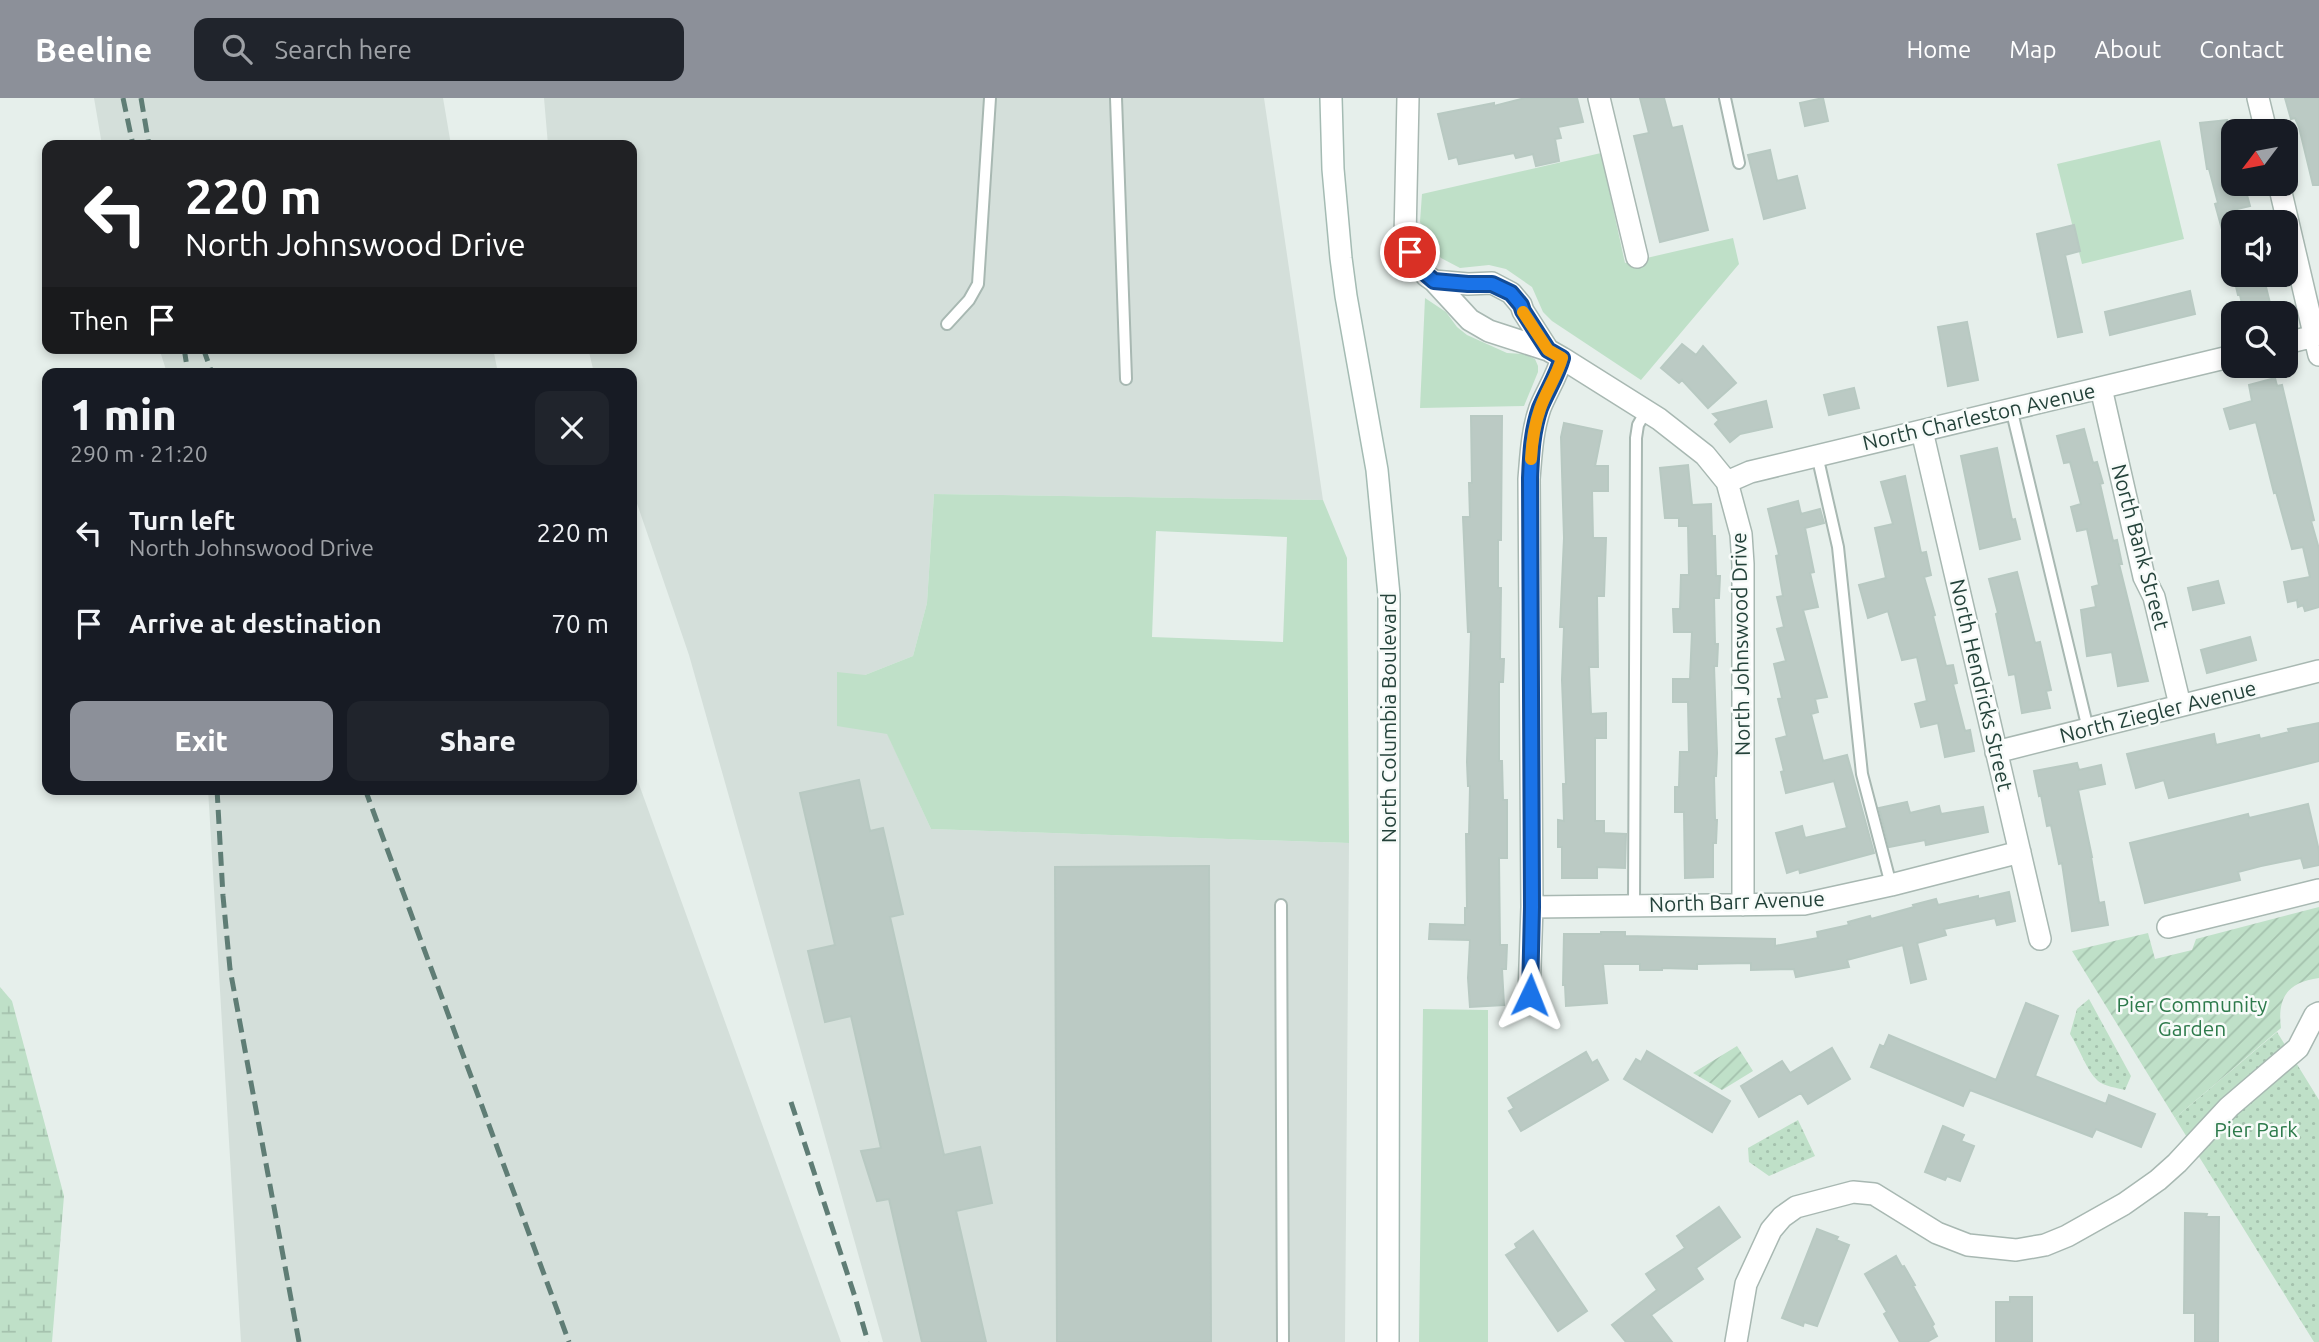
<!DOCTYPE html>
<html lang="en">
<head>
<meta charset="utf-8">
<style>
	body { margin:0; font-family:Ubuntu,sans-serif; background:#20242c; color:#f1f3f6; height:100vh; display:flex; flex-direction:column; font-size:26px; white-space:nowrap }
	* { box-sizing:border-box; margin:0 }
	p { font-size:23px; color:#9ea1a6 }
	.icon { flex:none; width:38px; height:38px; fill:none; stroke:currentColor; stroke-width:2; stroke-linecap:round; stroke-linejoin:round }
	.map { position:relative; flex:1; overflow:hidden }
	.side { position:absolute; left:42px; top:270px; width:595px; height:427px; display:flex; flex-direction:column; background:#171b24; border-radius:14px; box-shadow:0 4px 10px #0003 }
	.side>* { flex:none }
	.guide { position:absolute; left:42px; top:42px; width:595px; height:214px; border-radius:14px; box-shadow:0 4px 10px #0003; background:#202124; color:#fff; overflow:hidden }
	.needle { width:46px; rotate:238deg }
	.fabs { position:absolute; left:2221px; top:21px; display:grid; gap:14px }
	.fabs a { display:grid; place-items:center; width:77px; height:77px; border-radius:14px; background:#171b24; box-shadow:0 4px 10px #0003; font-size:35px }
	.pin { position:absolute; display:grid; place-items:center; width:60px; height:60px; color:#fff; margin:-30px; border:4px solid #fff; border-radius:50%; box-shadow:0 2px 7px #0007 }
	.me { position:absolute; width:77px; margin:-38px; rotate:2deg; stroke-linejoin:round; filter:drop-shadow(0 0 5px #0008) }
	.turn { display:flex; align-items:center; gap:24px; height:147px; padding:0 28px; font-size:32px }
	.turn .icon { width:91px; height:91px; stroke-width:2.5 }
	.turn b { display:block; font-size:49px; line-height:60px }
	.then { display:flex; align-items:center; height:66px; padding:0 28px; background:#0003; gap:14px; font-size:26px }
	.round { display:grid; place-items:center; flex:none; width:74px; height:74px; border-radius:14px; background:#20242c }
	.head { display:flex; align-items:center; justify-content:space-between; height:119px; padding:0 28px }
	h1 { font-size:42px; font-weight:800; line-height:52px }
	.button { display:flex; gap:14px; margin-top:auto; padding:14px 28px }
	.button a { flex:1; height:80px; border-radius:14px; background:#8c9099; color:#fff; font-size:28px; font-weight:800; line-height:80px; text-align:center }
	.button a+a { background:#20242c; color:#f1f3f6 }
	ul { padding:0; list-style:none }
	li { display:flex; align-items:center; gap:21px; height:91px; padding:0 28px }
	li div { flex:1 }
	li b { display:block; font-size:26px }
	li em { font-style:normal }
	header { display:flex; align-items:center; gap:42px; box-sizing:border-box; height:98px; padding:0 35px; background:#8c9099; color:#fff }
	header strong { font-size:33px }
	nav { display:flex; gap:38px; margin-inline-start:auto; font-size:24px }
	.search { width:490px; height:63px; background:#20242c; display:flex; align-items:center; gap:18px; box-sizing:border-box; padding:0 24px; border-radius:14px; color:#9ea1a6; font-size:26px }
	.map>svg:first-child { display:block }
	.built { fill:#d4dfda }
	.grass { fill:#bfe0c8; fill-rule:evenodd }
	.wetland { fill:url(#wetland-marsh) }
	.park { fill:url(#park-dots) }
	.garden { fill:url(#garden-furrows) }
	.building { fill:#bbcac4; stroke:#b8c9c2; stroke-width:2 }
	.lines { fill:none; stroke-linecap:round; stroke-linejoin:round }
	.service-casing { stroke:#a8b8b2; stroke-width:14 }
	.minor-casing { stroke:#a8b8b2; stroke-width:24 }
	.secondary-casing { stroke:#a4bbb3; stroke-width:24 }
	.service { stroke:#fff; stroke-width:10 }
	.minor { stroke:#fff; stroke-width:21 }
	.secondary { stroke:#fff; stroke-width:21 }
	.rail { stroke:#5f7d75; stroke-width:5; stroke-dasharray:14 7; stroke-linecap:butt }
	.route-casing { stroke:#114b97; stroke-width:18 }
	.route { stroke:#1a73e8; stroke-width:12 }
	.slow { stroke:#f59e0b; stroke-width:12 }
	.labels { text-anchor:middle; stroke-width:5; stroke-linejoin:round; paint-order:stroke }
	.street-label { font-size:21px; fill:#24423a; stroke:#f7fbf9 }
	.park-label { font-size:21px; fill:#2d7a4b; stroke:#f7fbf9 }
</style>
</head>
<body>
<header>
<strong>Beeline</strong>
<div class="search"><svg class="icon" aria-label="search" viewBox="0 0 24 24"><circle cx="10" cy="10" r="6"/><path d="M15 15l6 6"/></svg>Search here</div>
<nav><a>Home</a><a>Map</a><a>About</a><a>Contact</a></nav>
</header>
<div class="map">
<svg width="2319" height="1244" viewBox="0 0 2319 1244">
	<defs>
		<pattern id="wetland-marsh" width="20" height="14" patternUnits="userSpaceOnUse" patternTransform="scale(1.75)"><rect width="20" height="14" fill="#bfe0c8"/><path d="M1 5h8M5 5V1M11 12h8M15 12V8" fill="none" stroke="#a4c1ad"/></pattern>
		<pattern id="park-dots" width="8" height="8" patternUnits="userSpaceOnUse" patternTransform="scale(1.75)"><rect width="8" height="8" fill="#bfe0c8"/><path d="M2 2h.1M6 6h.1" fill="none" stroke="#a4c1ad" stroke-width="1.8" stroke-linecap="round"/></pattern>
		<pattern id="garden-furrows" width="10" height="10" patternUnits="userSpaceOnUse" patternTransform="scale(1.75)"><rect width="10" height="10" fill="#bfe0c8"/><path d="M-1 1l2-2M0 10L10 0M9 11l2-2" fill="none" stroke="#a4c1ad"/></pattern>
	</defs>
	<rect width="100%" height="100%" fill="#e6efeb"/>
	<path class="built" d="M 94,0 L 443,0 L 451,47 L 102,47 Z
		M 544,0 L 1264,0 L 1323,402 L 934,396 L 927,505 L 913,558 L 865,577 L 837,627 L 887,635 L 931,731 L 1349,745 L 1345,1244 L 883,1244 L 689,557 L 632,391 L 632,275 L 594,275 L 588,250 L 632,250 L 632,47 L 548,47 Z
		M 159,250 L 493,250 L 498,275 L 167,275 Z
		M 632,667 L 841,1244 L 241,1244 L 208,691 L 632,691 Z"/>
	<path class="grass" d="M 2160,42 L 2184,141 L 2082,166 L 2057,66 Z
		M 1601,55 L 1625,165 L 1733,140 L 1739,166 L 1641,282 L 1552,223 L 1543,214 L 1532,189 L 1506,171 L 1489,167 L 1460,170 L 1441,160 L 1431,149 L 1420,124 L 1422,96 Z
		M 1425,200 L 1446,214 L 1457,229 L 1467,237 L 1507,255 L 1524,256 L 1535,261 L 1538,268 L 1538,274 L 1524,308 L 1420,310 Z
		M 934,396 L 1323,402 L 1347,460 L 1349,745 L 931,731 L 887,636 L 837,628 L 837,574 L 865,577 L 913,558 L 927,505 ZM 1156,433 L 1287,439 L 1283,544 L 1152,539 Z
		M 1423,911 L 1488,912 L 1488,1244 L 1419,1244 Z"/>
	<path class="wetland" d="M 0,889 L 12,903 L 64,1098 L 52,1244 L 0,1244 Z"/>
	<path class="park" d="M 2089,901 L 2131,978 L 2125,992 C 2117,990 2104,988 2098,983 C 2086,972 2080,951 2070,936 L 2077,911 Z
		M 2277,934 L 2319,1002 L 2319,1244 L 2314,1244 L 2175,1020 Z
		M 1798,1022 L 1815,1058 L 1769,1078 L 1749,1064 L 1748,1050 Z"/>
	<path class="garden" d="M 2319,809 L 2319,880 C 2288,884 2277,899 2281,930 L 2175,1020 L 2072,853 L 2148,835 L 2155,861 L 2192,852 L 2196,841 Z
		M 1737,948 L 1753,973 L 1722,992 L 1693,975 Z"/>
	<path class="building" d="M 1525,0 L 1577,0 L 1583,24 L 1558,29 L 1561,40 L 1555,41 L 1559,63 L 1536,68 L 1533,56 L 1516,60 L 1514,55 L 1459,66 L 1457,59 L 1449,61 L 1438,16 L 1494,5 L 1494,8 Z
		M 1640,0 L 1664,0 L 1672,30 L 1682,28 L 1708,132 L 1660,144 L 1634,38 L 1649,35 Z
		M 1823,0 L 1828,23 L 1805,28 L 1800,5 Z
		M 2285,0 L 2319,0 L 2319,87 L 2313,87 L 2299,29 L 2295,20 L 2291,21 Z
		M 2227,22 L 2233,65 L 2233,86 L 2244,86 L 2250,108 L 2233,112 L 2233,153 L 2228,153 L 2215,106 L 2218,105 L 2209,71 L 2207,71 L 2200,25 Z
		M 1770,52 L 1777,83 L 1797,78 L 1805,110 L 1764,121 L 1748,57 Z
		M 2074,127 L 2080,153 L 2065,157 L 2082,234 L 2058,239 L 2037,136 Z
		M 2249,177 L 2263,177 L 2272,213 L 2244,215 L 2240,197 L 2238,197 L 2234,180 Z
		M 2190,193 L 2195,216 L 2110,237 L 2105,214 Z
		M 1967,224 L 1978,282 L 1948,288 L 1938,229 Z
		M 1682,246 L 1696,257 L 1703,248 L 1736,285 L 1708,310 L 1682,282 L 1679,285 L 1661,270 Z
		M 2275,280 L 2277,288 L 2282,287 L 2314,422 L 2311,423 L 2319,451 L 2319,509 L 2305,513 L 2303,507 L 2298,509 L 2297,502 L 2288,504 L 2284,484 L 2310,479 L 2303,449 L 2292,451 L 2276,394 L 2274,395 L 2256,324 L 2230,331 L 2224,311 L 2252,303 L 2249,287 Z
		M 1854,290 L 1859,310 L 1829,317 L 1824,297 Z
		M 1766,303 L 1772,329 L 1740,336 L 1730,344 L 1715,326 L 1719,322 L 1713,316 Z
		M 1471,318 L 1502,318 L 1501,442 L 1498,442 L 1498,490 L 1501,490 L 1500,561 L 1504,561 L 1503,584 L 1499,584 L 1499,663 L 1502,663 L 1503,702 L 1507,702 L 1507,760 L 1499,760 L 1500,847 L 1507,847 L 1506,871 L 1502,871 L 1504,907 L 1470,909 L 1468,880 L 1470,842 L 1429,841 L 1430,826 L 1465,827 L 1465,810 L 1467,810 L 1466,736 L 1469,736 L 1470,688 L 1468,688 L 1467,664 L 1471,534 L 1468,534 L 1463,419 L 1470,419 L 1469,385 L 1472,385 Z
		M 1564,325 L 1602,333 L 1595,368 L 1608,368 L 1608,393 L 1592,393 L 1593,440 L 1606,440 L 1604,498 L 1597,498 L 1598,569 L 1589,569 L 1591,616 L 1606,615 L 1606,640 L 1595,640 L 1595,723 L 1604,723 L 1604,735 L 1626,736 L 1625,770 L 1597,769 L 1597,780 L 1562,780 L 1562,749 L 1558,749 L 1558,722 L 1564,723 L 1563,686 L 1566,686 L 1562,582 L 1564,529 L 1560,529 L 1564,440 L 1561,339 Z
		M 2084,331 L 2093,365 L 2097,364 L 2103,385 L 2100,386 L 2113,443 L 2117,442 L 2122,466 L 2119,466 L 2148,583 L 2118,588 L 2112,554 L 2087,558 L 2081,512 L 2096,509 L 2092,489 L 2099,487 L 2087,431 L 2077,433 L 2071,409 L 2081,406 L 2070,364 L 2064,365 L 2057,338 Z
		M 1997,350 L 2012,422 L 2015,421 L 2020,441 L 1980,451 L 1961,358 Z
		M 1688,367 L 1692,407 L 1711,406 L 1712,438 L 1715,438 L 1716,478 L 1720,478 L 1719,500 L 1714,500 L 1715,546 L 1718,546 L 1717,568 L 1714,568 L 1717,655 L 1716,678 L 1714,678 L 1715,722 L 1717,722 L 1716,745 L 1713,745 L 1713,779 L 1685,780 L 1684,714 L 1675,714 L 1675,689 L 1679,689 L 1680,654 L 1689,654 L 1688,604 L 1673,604 L 1673,581 L 1690,581 L 1692,534 L 1674,534 L 1673,511 L 1680,511 L 1681,477 L 1689,477 L 1688,428 L 1679,428 L 1679,420 L 1665,420 L 1660,370 Z
		M 1905,378 L 1921,455 L 1926,454 L 1931,477 L 1924,479 L 1935,517 L 1933,518 L 1946,568 L 1953,567 L 1957,585 L 1953,586 L 1965,633 L 1970,632 L 1974,653 L 1945,659 L 1938,625 L 1921,629 L 1915,606 L 1927,603 L 1917,559 L 1902,562 L 1888,513 L 1868,520 L 1859,487 L 1886,480 L 1875,430 L 1893,426 L 1881,384 Z
		M 1798,403 L 1801,416 L 1820,411 L 1824,425 L 1805,430 L 1814,474 L 1810,475 L 1818,509 L 1803,512 L 1827,599 L 1815,601 L 1818,614 L 1811,616 L 1823,663 L 1847,657 L 1874,755 L 1800,775 L 1799,771 L 1787,775 L 1776,735 L 1802,728 L 1805,740 L 1847,730 L 1834,683 L 1786,695 L 1781,674 L 1784,673 L 1776,641 L 1787,638 L 1778,601 L 1782,600 L 1774,566 L 1786,563 L 1777,531 L 1784,529 L 1777,499 L 1783,498 L 1776,458 L 1779,457 L 1768,411 Z
		M 2017,474 L 2035,545 L 2040,544 L 2051,592 L 2046,593 L 2050,610 L 2022,615 L 2015,576 L 2009,577 L 1996,516 L 1998,515 L 1989,481 Z
		M 2218,483 L 2224,505 L 2193,512 L 2188,490 Z
		M 2250,539 L 2256,562 L 2207,575 L 2201,552 Z
		M 2319,625 L 2319,663 L 2169,700 L 2164,682 L 2136,690 L 2127,656 L 2214,636 L 2216,647 L 2259,637 L 2260,641 L 2289,634 L 2288,631 Z
		M 2077,665 L 2079,672 L 2101,667 L 2105,686 L 2078,692 L 2092,759 L 2091,759 L 2099,805 L 2104,804 L 2108,827 L 2072,833 L 2062,765 L 2059,766 L 2051,727 L 2047,728 L 2041,697 L 2039,698 L 2034,673 Z
		M 859,682 L 870,733 L 883,730 L 903,816 L 890,819 L 944,1057 L 980,1049 L 992,1105 L 956,1113 L 986,1244 L 922,1244 L 889,1101 L 877,1103 L 861,1053 L 881,1050 L 851,918 L 825,924 L 808,853 L 835,847 L 800,695 Z
		M 1907,704 L 1910,715 L 1939,708 L 1941,716 L 1983,709 L 1988,734 L 1926,747 L 1925,742 L 1889,749 L 1879,710 Z
		M 2308,706 L 2319,753 L 2319,767 L 2304,770 L 2301,760 L 2261,768 L 2238,774 L 2240,782 L 2145,805 L 2130,745 L 2248,716 L 2249,720 Z
		M 1209,768 L 1211,1244 L 1057,1244 L 1055,769 Z
		M 2009,794 L 2015,823 L 1997,827 L 1995,820 L 1944,831 L 1946,837 L 1917,845 L 1926,881 L 1911,885 L 1903,847 L 1847,862 L 1849,869 L 1796,879 L 1794,871 L 1751,872 L 1751,865 L 1697,866 L 1697,871 L 1662,870 L 1662,872 L 1640,872 L 1640,866 L 1603,866 L 1607,905 L 1566,908 L 1565,887 L 1563,887 L 1564,836 L 1601,836 L 1601,834 L 1625,834 L 1625,838 L 1775,841 L 1775,848 L 1818,840 L 1817,834 L 1849,827 L 1848,824 L 1870,818 L 1871,821 L 1914,809 L 1913,807 L 1936,801 L 1938,807 L 1978,798 L 1978,801 Z
		M 2026,905 L 2058,918 L 2035,978 L 2106,1006 L 2109,997 L 2155,1016 L 2141,1049 L 2096,1031 L 2092,1039 L 1970,992 L 1963,1008 L 1871,969 L 1880,947 L 1884,949 L 1889,937 L 1996,982 Z
		M 1832,950 L 1850,981 L 1808,1006 L 1801,995 L 1759,1019 L 1741,988 L 1782,963 L 1790,975 Z
		M 1647,953 L 1730,1003 L 1712,1034 L 1624,981 L 1636,961 L 1641,964 Z
		M 1586,954 L 1592,965 L 1597,962 L 1608,982 L 1521,1033 L 1509,1013 L 1514,1010 L 1508,1000 Z
		M 1943,1028 L 1964,1037 L 1961,1043 L 1974,1048 L 1960,1083 L 1947,1078 L 1945,1082 L 1925,1074 Z
		M 1719,1109 L 1740,1139 L 1696,1170 L 1703,1181 L 1651,1217 L 1672,1244 L 1626,1244 L 1612,1227 L 1657,1192 L 1646,1176 L 1685,1150 L 1677,1138 Z
		M 2185,1115 L 2207,1116 L 2206,1119 L 2219,1119 L 2218,1244 L 2195,1244 L 2195,1215 L 2184,1215 Z
		M 1817,1131 L 1838,1139 L 1836,1142 L 1849,1147 L 1817,1228 L 1804,1224 L 1803,1228 L 1782,1220 Z
		M 1533,1133 L 1587,1213 L 1558,1233 L 1506,1157 L 1517,1150 L 1515,1146 Z
		M 1896,1158 L 1902,1169 L 1904,1168 L 1915,1187 L 1913,1188 L 1934,1226 L 1932,1228 L 1937,1238 L 1927,1244 L 1900,1244 L 1884,1216 L 1887,1214 L 1865,1176 Z
		M 2010,1199 L 2032,1199 L 2032,1244 L 1996,1243 L 1996,1204 L 2010,1204 Z"/>
	<g class="lines">
		<g class="service-casing">
			<path id="service" d="M 1116,0 L 1126,281
				M 1725,0 L 1739,65
				M 947,226 L 969,202 L 978,186 L 990,0
				M 2011,310 L 2088,631
				M 1817,357 L 1838,449 L 1862,676 L 1891,787
				M 1281,807 L 1283,1244
				M 1634,808 L 1636,340 L 1638,327 L 1646,313"/>
		</g>
		<g class="minor-casing">
			<path id="minor" d="M 1408,0 L 1405,140 L 1414,164 L 1427,178 L 1434,183
				M 1599,0 L 1637,159
				M 2258,0 L 2266,33
				M 2279,86 L 2319,257
				M 2286,245 L 2319,237
				M 1548,252 L 1523,213 L 1521,207 L 1511,195 L 1492,185 L 1468,186 L 1434,183 L 1470,222 L 1489,233 L 1548,252 L 1562,260 L 1659,321 L 1705,357 L 1727,384 L 1741,436 L 1743,466 L 1743,807
				M 2101,290 L 2144,479 L 2154,499 L 2180,607
				M 1922,333 L 2040,841
				M 1727,384 L 1750,374 L 2233,258
				M 1996,654 L 2319,573
				M 1532,809 L 1804,806 L 1891,787 L 2020,754
				M 2168,829 L 2319,792
				M 1529,897 L 1532,809 L 1529,381 C 1531,357 1532,333 1540,310 C 1547,293 1557,278 1562,260
				M 1736,1244 L 1746,1186 L 1771,1132 L 1782,1119 L 1796,1109 L 1853,1094 L 1874,1096 L 1937,1135 L 1968,1147 L 2016,1152 L 2045,1147 L 2067,1138 L 2124,1106 L 2158,1082 L 2177,1065 L 2229,1009 L 2298,950 L 2315,917 L 2319,915"/>
		</g>
		<g class="secondary-casing">
			<path id="secondary" d="M 1331,0 L 1333,71 L 1341,160 L 1346,198 L 1377,372 L 1389,497 L 1388,1244"/>
		</g>
		<use href="#service" class="service"/>
		<use href="#minor" class="minor"/>
		<use href="#secondary" class="secondary"/>
		<path class="rail" d="M 123,0 L 133,47
			M 141,0 L 149,47
			M 184,250 L 188,275
			M 203,250 L 212,275
			M 217,691 L 223,798 L 230,871 L 299,1244
			M 365,691 L 569,1244
			M 791,1004 L 855,1199 L 868,1244"/>
	</g>
	<g class="lines">
		<g class="route-casing">
			<path id="route" d="M 1410,154 L 1420,171 L 1434,183 L 1468,186 L 1492,186 L 1511,195 L 1521,207 L 1523,213 L 1548,252 L 1562,260 C 1557,278 1547,293 1540,310 C 1532,333 1531,356 1530,380 L 1532,809 L 1530,897"/>
		</g>
		<use href="#route" class="route"/>
		<path class="slow" d="M 1523,214 L 1548,252 L 1562,260 C 1557,278 1546,293 1540,311 C 1534,328 1532,344 1531,361"/>
	</g>
	<g class="labels">
		<g class="street-label">
			<text transform="translate(1979 319) rotate(-13)" y="7">North Charleston Avenue</text>
			<text transform="translate(2140 449) rotate(75)" y="7">North Bank Street</text>
			<text transform="translate(1741 546) rotate(-91)" y="7">North Johnswood Drive</text>
			<text transform="translate(1981 587) rotate(77)" y="7">North Hendricks Street</text>
			<text transform="translate(2158 614) rotate(-14)" y="7">North Ziegler Avenue</text>
			<text transform="translate(1389 620) rotate(-90)" y="7">North Columbia Boulevard</text>
			<text transform="translate(1737 804) rotate(-2)" y="7">North Barr Avenue</text>
		</g>
		<g class="park-label">
			<text x="2192" y="914">Pier Community<tspan x="2192" dy="24">Garden</tspan></text>
			<text x="2256" y="1039">Pier Park</text>
		</g>
	</g>
</svg>
<div class="fabs">
<a><svg class="needle" viewBox="-14 -14 28 28"><path d="M0-13l5 13h-10z" fill="#e53935"/><path d="M0 13l5-13h-10z" fill="#9ea1a6"/></svg></a>
<a><svg class="icon" aria-label="sound" viewBox="0 0 24 24"><path d="M4 9h4l5-4v14l-5-4H4zM17 9q2 3 0 6"/></svg></a>
<a><svg class="icon" aria-label="search" viewBox="0 0 24 24"><circle cx="10" cy="10" r="6"/><path d="M15 15l6 6"/></svg></a>
</div>
<div class="pin" style="left:1410px;top:154px;background:#d93025"><svg class="icon" aria-label="arrive" viewBox="0 0 24 24"><path d="M6 21V4h12l-3 4 3 4H6"/></svg></div>
<svg class="me" style="left:1530px;top:897px" viewBox="-20 -20 40 40"><path d="M0-17L14 15 0 8-14 15z" fill="#1a73e8" stroke="#fff" stroke-width="4"/></svg>
<div class="guide">
<div class="turn"><svg class="icon" aria-label="left" viewBox="0 0 24 24"><path d="M17 20v-9H6M10 6l-5 5 5 5"/></svg><div><b>220 m</b>North Johnswood Drive</div></div>
<div class="then">Then<svg class="icon" aria-label="arrive" viewBox="0 0 24 24"><path d="M6 21V4h12l-3 4 3 4H6"/></svg></div>
</div>
<section class="side">
<div class="head"><div><h1>1 min</h1><p>290 m · 21:20</p></div><a class="round"><svg class="icon" aria-label="close" viewBox="0 0 24 24"><path d="M6 6l12 12M18 6L6 18"/></svg></a></div>
<ul>
<li><svg class="icon" aria-label="left" viewBox="0 0 24 24"><path d="M17 20v-9H6M10 6l-5 5 5 5"/></svg><div><b>Turn left</b><p>North Johnswood Drive</p></div><em>220 m</em></li>
<li><svg class="icon" aria-label="arrive" viewBox="0 0 24 24"><path d="M6 21V4h12l-3 4 3 4H6"/></svg><div><b>Arrive at destination</b></div><em>70 m</em></li>
</ul>
<div class="button"><a>Exit</a><a>Share</a></div>
</section>
</div>
</body>
</html>
